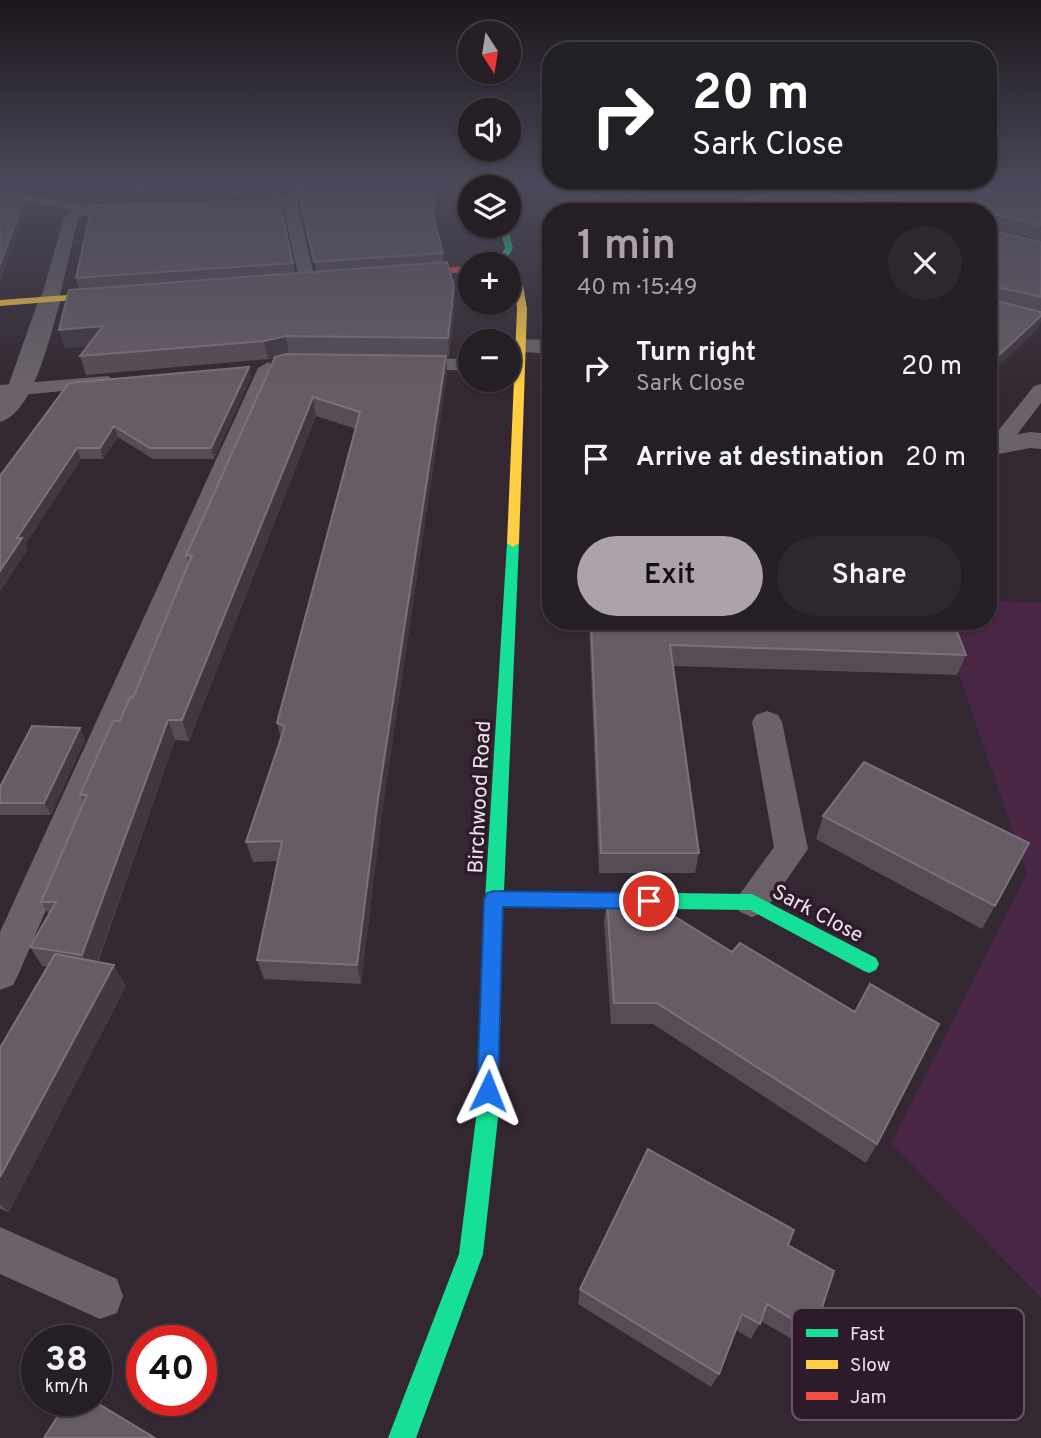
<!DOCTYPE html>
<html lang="en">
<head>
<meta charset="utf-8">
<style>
	body { margin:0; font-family:Overpass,sans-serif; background:#2e272d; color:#f1f3f6; height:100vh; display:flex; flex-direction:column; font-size:26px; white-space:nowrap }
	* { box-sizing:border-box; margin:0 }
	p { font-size:23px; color:#a4a2a7 }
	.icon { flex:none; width:38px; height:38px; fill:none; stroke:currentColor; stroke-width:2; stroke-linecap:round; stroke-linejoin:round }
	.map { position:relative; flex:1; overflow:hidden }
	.sheet { position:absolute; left:542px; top:203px; width:455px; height:427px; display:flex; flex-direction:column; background:#261e25; border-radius:28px; box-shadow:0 2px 5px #0004,0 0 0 2px #423c42 }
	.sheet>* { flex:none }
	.banner { position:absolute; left:542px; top:42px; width:455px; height:147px; border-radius:28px; box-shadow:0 2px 5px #0004,0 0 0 2px #423c42; background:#202124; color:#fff; overflow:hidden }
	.needle { width:46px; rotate:168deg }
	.buttons { position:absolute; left:458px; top:21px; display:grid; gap:14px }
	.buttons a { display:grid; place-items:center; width:63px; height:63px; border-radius:50%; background:#261e25; box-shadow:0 2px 5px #0004,0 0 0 2px #423c42; font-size:35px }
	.speed { position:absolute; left:21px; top:1325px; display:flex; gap:14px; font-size:35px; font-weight:700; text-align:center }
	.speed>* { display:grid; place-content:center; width:91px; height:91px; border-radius:50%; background:#261e25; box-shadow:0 2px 5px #0004,0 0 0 2px #423c42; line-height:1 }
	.speed small { font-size:18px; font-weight:400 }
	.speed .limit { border:10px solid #d22; background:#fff; color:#111 }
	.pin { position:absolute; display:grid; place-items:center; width:60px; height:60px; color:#fff; margin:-30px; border:4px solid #fff; border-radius:50%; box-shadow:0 2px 7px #0007 }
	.me { position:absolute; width:77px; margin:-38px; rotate:2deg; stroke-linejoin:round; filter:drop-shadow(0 0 5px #0008) }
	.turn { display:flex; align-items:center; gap:24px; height:147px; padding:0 35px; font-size:32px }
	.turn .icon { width:91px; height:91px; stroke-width:2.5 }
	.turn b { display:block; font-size:49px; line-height:60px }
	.round { display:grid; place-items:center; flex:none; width:74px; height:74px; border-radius:37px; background:#2e272d }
	.headline { display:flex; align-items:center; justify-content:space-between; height:119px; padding:0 35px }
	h1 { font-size:42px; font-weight:600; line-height:52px; color:#ada1ab }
	.primary-button { display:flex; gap:14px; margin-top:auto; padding:14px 35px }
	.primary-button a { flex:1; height:80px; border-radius:42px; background:#ada1ab; color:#111; font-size:28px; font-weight:600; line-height:80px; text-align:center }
	.primary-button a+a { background:#2e272d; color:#f1f3f6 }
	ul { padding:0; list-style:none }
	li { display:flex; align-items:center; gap:21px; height:91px; padding:0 35px }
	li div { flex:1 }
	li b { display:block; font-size:26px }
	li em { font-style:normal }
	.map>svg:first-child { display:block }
	.green { fill:#492644 }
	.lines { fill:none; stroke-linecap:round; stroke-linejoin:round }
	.lane { fill:#6b6269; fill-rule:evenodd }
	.street { fill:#6b6269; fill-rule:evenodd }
	.fast { fill:#16e098; fill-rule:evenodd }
	.slow { fill:#ffcf43; fill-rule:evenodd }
	.jam { fill:#f24e42; fill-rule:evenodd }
	.wall { fill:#564c54 }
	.shaded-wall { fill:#41373f }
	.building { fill:#675c65; stroke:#7c717a; stroke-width:2 }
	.route { fill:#1a73e8; stroke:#114b97; stroke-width:2 }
	.labels { text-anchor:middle; stroke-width:7; stroke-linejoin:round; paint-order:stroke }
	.street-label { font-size:21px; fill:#efe2ec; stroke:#2d1a2a }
	.key { fill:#2d1a2a; stroke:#675664; stroke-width:2 }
	.key-label { font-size:19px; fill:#efe2ec }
</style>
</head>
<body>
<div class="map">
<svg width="1041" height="1438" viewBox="0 0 1041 1438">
	<rect width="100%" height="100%" fill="#332831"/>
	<path class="green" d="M 989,601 L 1041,603 L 1041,1298 L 891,1143 L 1027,873 L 941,621 L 989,621 Z"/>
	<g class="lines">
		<path class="lane" d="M 292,187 L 306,187 L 302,199 L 297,203 L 315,279 L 307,284 L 299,279 L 283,206 L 241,207 L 234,203 L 241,199 L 288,197 Z
			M 766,187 L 784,187 L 740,212 L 721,212 Z
			M 0,190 L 85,204 L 131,203 L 138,207 C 125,218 97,206 78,219 L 59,299 L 50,304 L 41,299 L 64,217 L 72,210 L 0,198 Z
			M 408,358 L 471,359 L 471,371 L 401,368 L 398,364 L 401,360 Z
			M 268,362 L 278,368 L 19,973 L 13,985 L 0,990 L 0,932 L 258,368 Z
			M 108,376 L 118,382 L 115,386 L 0,397 L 0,385 Z
			M 1041,384 L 1041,403 L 1003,453 L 989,453 L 989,442 L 1034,386 Z
			M 767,711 L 778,715 L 782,722 L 808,849 L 764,912 L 752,917 L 740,912 L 734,902 L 774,847 L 752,722 L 756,715 Z
			M 0,1227 L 117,1279 L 123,1296 L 117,1313 L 100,1319 L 0,1274 Z"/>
		<path class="street" d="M 50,292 L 58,294 L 61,299 C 51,330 35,413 0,422 L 0,397 L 7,389 L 39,299 L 42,294 Z
			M 519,339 L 551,340 L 551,354 L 510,351 L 510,341 Z
			M 1030,432 L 1041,433 L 1041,449 L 1030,448 L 989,456 L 989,440 Z"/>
		<path class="fast" d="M 499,226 L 507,226 L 513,248 L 504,264 L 496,264 L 505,248 Z
			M 513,539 L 519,543 L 504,891 L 752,894 L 876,958 L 879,964 L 876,970 L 869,973 L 862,970 L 750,910 L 503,907 L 498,1118 L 483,1254 L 416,1438 L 388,1438 L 459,1254 L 476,1118 L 485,899 L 507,543 Z"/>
		<path class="slow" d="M 509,274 L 523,285 L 527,309 L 519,543 L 513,547 L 507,543 L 517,309 L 515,286 L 509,282 Z
			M 120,291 L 125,294 L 123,296 L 0,306 L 0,300 Z"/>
		<path class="jam" d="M 471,266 L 471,272 L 396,276 L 392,273 L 396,270 Z"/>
	</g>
	<path class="wall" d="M 0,187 L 34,187 L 32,193 Z
		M 97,187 L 290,187 L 287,194 L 280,196 L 98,201 L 95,192 Z
		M 538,187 L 655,187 L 593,211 L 557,199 L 545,200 Z
		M 813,187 L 1041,187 L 1041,240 L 991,228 L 991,230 L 1041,242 L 1041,321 L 1038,328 L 993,371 L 989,370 L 989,212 L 866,201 L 876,201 Z
		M 299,195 L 435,208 L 436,217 L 434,217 L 443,253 L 444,262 L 316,271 Z
		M 293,263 L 295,273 L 79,288 L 76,278 Z
		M 455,304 L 449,356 L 446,356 L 447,373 L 381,819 L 361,984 L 264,979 L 257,960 L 278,861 L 253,862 L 246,842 L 281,738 L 277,723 L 356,429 L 316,416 L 189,741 L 175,740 L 98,962 L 126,986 L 9,1212 L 0,1209 L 0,1048 L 48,967 L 42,966 L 30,947 L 49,915 L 41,902 L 83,803 L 80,795 L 133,698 L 189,564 L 186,556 L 274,358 L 268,359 L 86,375 L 80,356 L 88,346 L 65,348 L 59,330 Z
		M 249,367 L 251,378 L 214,459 L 153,459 L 118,437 L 103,459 L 81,459 L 25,545 L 27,550 L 0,591 L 0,476 Z
		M 589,621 L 953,621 L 966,655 L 957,675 L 673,666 L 699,853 L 695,873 L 599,873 Z
		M 80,728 L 85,740 L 51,815 L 0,815 L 0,787 Z
		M 823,816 L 995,906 L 982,929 L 816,839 Z
		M 607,900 L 877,1144 L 866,1163 L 653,1024 L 611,1024 L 604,922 Z
		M 788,1245 L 814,1332 L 804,1346 L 761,1321 L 751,1339 L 736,1330 L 719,1374 L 711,1387 L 578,1304 L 580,1289 Z"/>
	<path class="shaded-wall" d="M 280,187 L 290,187 L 287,194 L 280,196 L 278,188 Z
		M 618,187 L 655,187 L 593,211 L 594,196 Z
		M 25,196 L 28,205 L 0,284 L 0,265 Z
		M 431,208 L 435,208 L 436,217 L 432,217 Z
		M 454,286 L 455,304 L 449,356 L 448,338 Z
		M 1041,316 L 1041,321 L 1038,328 L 993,371 L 999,355 Z
		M 103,326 L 108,344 L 65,348 L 59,330 Z
		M 286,336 L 289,354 L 268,359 L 264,341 Z
		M 446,356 L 447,373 L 381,819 L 361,984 L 357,965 L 378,799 Z
		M 249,367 L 251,378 L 214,459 L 211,448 Z
		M 313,397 L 316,416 L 189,741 L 182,720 Z
		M 114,426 L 118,437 L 103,459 L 100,448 Z
		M 77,448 L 81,459 L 25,545 L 27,550 L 0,591 L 0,571 L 17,538 Z
		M 168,720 L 175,740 L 93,974 L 82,955 Z
		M 80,728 L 85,740 L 51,815 L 44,803 Z
		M 114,965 L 126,986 L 9,1212 L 0,1204 L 0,1177 Z"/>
	<path class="building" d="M 97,187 L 280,187 L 95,192 Z
		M 303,187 L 430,187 L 435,208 L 431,208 L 443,253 L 314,262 L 299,195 Z
		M 565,187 L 618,187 L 594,196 Z
		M 777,187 L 807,187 L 866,201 L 902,201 L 899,192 L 875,187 L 1041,187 L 1041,225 L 994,214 L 991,216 L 991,230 L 1041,242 L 1041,297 L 992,286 L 993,300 L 1041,312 L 1041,316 L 999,355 L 989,353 L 989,212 L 734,212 Z
		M 0,192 L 25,196 L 0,265 Z
		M 279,201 L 293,263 L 76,278 L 92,205 Z
		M 447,262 L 454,286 L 448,338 L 286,336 L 264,341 L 80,356 L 103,326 L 59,330 L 69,290 Z
		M 286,354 L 446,356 L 378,799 L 357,965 L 257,960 L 282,841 L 246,842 L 285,726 L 277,723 L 360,412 L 313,397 L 182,720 L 168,720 L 82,955 L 30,947 L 56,902 L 41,902 L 87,795 L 80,795 L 113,721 L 120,721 L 130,697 L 133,698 L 192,555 L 186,556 L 275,357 Z
		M 249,367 L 211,448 L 150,448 L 114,426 L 100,448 L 77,448 L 17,538 L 22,538 L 0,571 L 0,476 L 69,383 Z
		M 591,621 L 953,621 L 966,655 L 670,645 L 699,853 L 601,853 Z
		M 32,726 L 80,728 L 44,803 L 0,803 L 0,787 Z
		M 864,762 L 1029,843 L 995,906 L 823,816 Z
		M 607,900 L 648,900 L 732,952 L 740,943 L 855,1012 L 870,984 L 939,1024 L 877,1144 L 657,1003 L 614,1003 Z
		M 55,954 L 114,965 L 0,1177 L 0,1048 Z
		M 648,1149 L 794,1230 L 788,1245 L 834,1271 L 814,1332 L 767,1304 L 760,1324 L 742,1314 L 719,1374 L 580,1289 Z
		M 68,1400 L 92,1400 L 155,1438 L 44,1438 Z"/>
	<linearGradient id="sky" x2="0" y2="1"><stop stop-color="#1c161b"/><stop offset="0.48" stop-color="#4a485a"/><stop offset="1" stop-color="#4a485a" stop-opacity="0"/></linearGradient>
	<rect width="1041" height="388" fill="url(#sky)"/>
	<path class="route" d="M 494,891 L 649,893 L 656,895 L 658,901 L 656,906 L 649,909 L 503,907 L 498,1091 L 495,1098 L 488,1101 L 480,1098 L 477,1091 L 484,899 L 487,893 Z"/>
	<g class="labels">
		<g class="street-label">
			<text transform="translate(479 797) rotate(-87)" y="7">Birchwood Road</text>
			<text transform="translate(818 913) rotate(28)" y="7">Sark Close</text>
		</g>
	</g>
	<rect x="792" y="1308" width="232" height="112" rx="10" class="key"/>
	<rect x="806" y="1329" width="32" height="8" fill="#16e098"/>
	<rect x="806" y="1360" width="32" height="9" fill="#ffcf43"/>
	<rect x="806" y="1392" width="32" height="8" fill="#f24e42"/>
	<g class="key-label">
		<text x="850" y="1340">Fast</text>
		<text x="850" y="1371">Slow</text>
		<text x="850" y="1403">Jam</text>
	</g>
</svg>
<div class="buttons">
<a><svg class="needle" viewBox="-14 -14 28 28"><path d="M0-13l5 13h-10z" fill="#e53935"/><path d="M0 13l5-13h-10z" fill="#a4a2a7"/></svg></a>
<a><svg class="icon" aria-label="sound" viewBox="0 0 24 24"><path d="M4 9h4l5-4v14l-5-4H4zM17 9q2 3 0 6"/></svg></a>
<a><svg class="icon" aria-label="layers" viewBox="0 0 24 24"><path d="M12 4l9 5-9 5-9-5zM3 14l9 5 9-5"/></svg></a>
<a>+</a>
<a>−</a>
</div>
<div class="speed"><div>38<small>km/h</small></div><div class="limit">40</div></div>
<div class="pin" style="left:649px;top:901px;background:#d93025"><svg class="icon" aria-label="arrive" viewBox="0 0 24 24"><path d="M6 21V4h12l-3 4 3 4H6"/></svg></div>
<svg class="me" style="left:488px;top:1091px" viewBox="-20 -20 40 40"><path d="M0-17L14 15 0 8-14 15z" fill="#1a73e8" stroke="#fff" stroke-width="4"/></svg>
<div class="banner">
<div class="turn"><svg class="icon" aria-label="right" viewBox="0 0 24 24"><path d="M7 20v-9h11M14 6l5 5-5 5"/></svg><div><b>20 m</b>Sark Close</div></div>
</div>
<section class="sheet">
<div class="headline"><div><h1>1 min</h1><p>40 m · 15:49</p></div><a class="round"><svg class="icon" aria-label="close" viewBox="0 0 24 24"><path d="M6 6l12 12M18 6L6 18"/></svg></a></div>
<ul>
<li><svg class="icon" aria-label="right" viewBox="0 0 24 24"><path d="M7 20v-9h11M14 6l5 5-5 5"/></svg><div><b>Turn right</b><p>Sark Close</p></div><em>20 m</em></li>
<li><svg class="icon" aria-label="arrive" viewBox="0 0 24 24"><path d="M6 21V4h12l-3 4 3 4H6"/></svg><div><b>Arrive at destination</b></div><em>20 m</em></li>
</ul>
<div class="primary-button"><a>Exit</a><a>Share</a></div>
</section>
</div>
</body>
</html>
